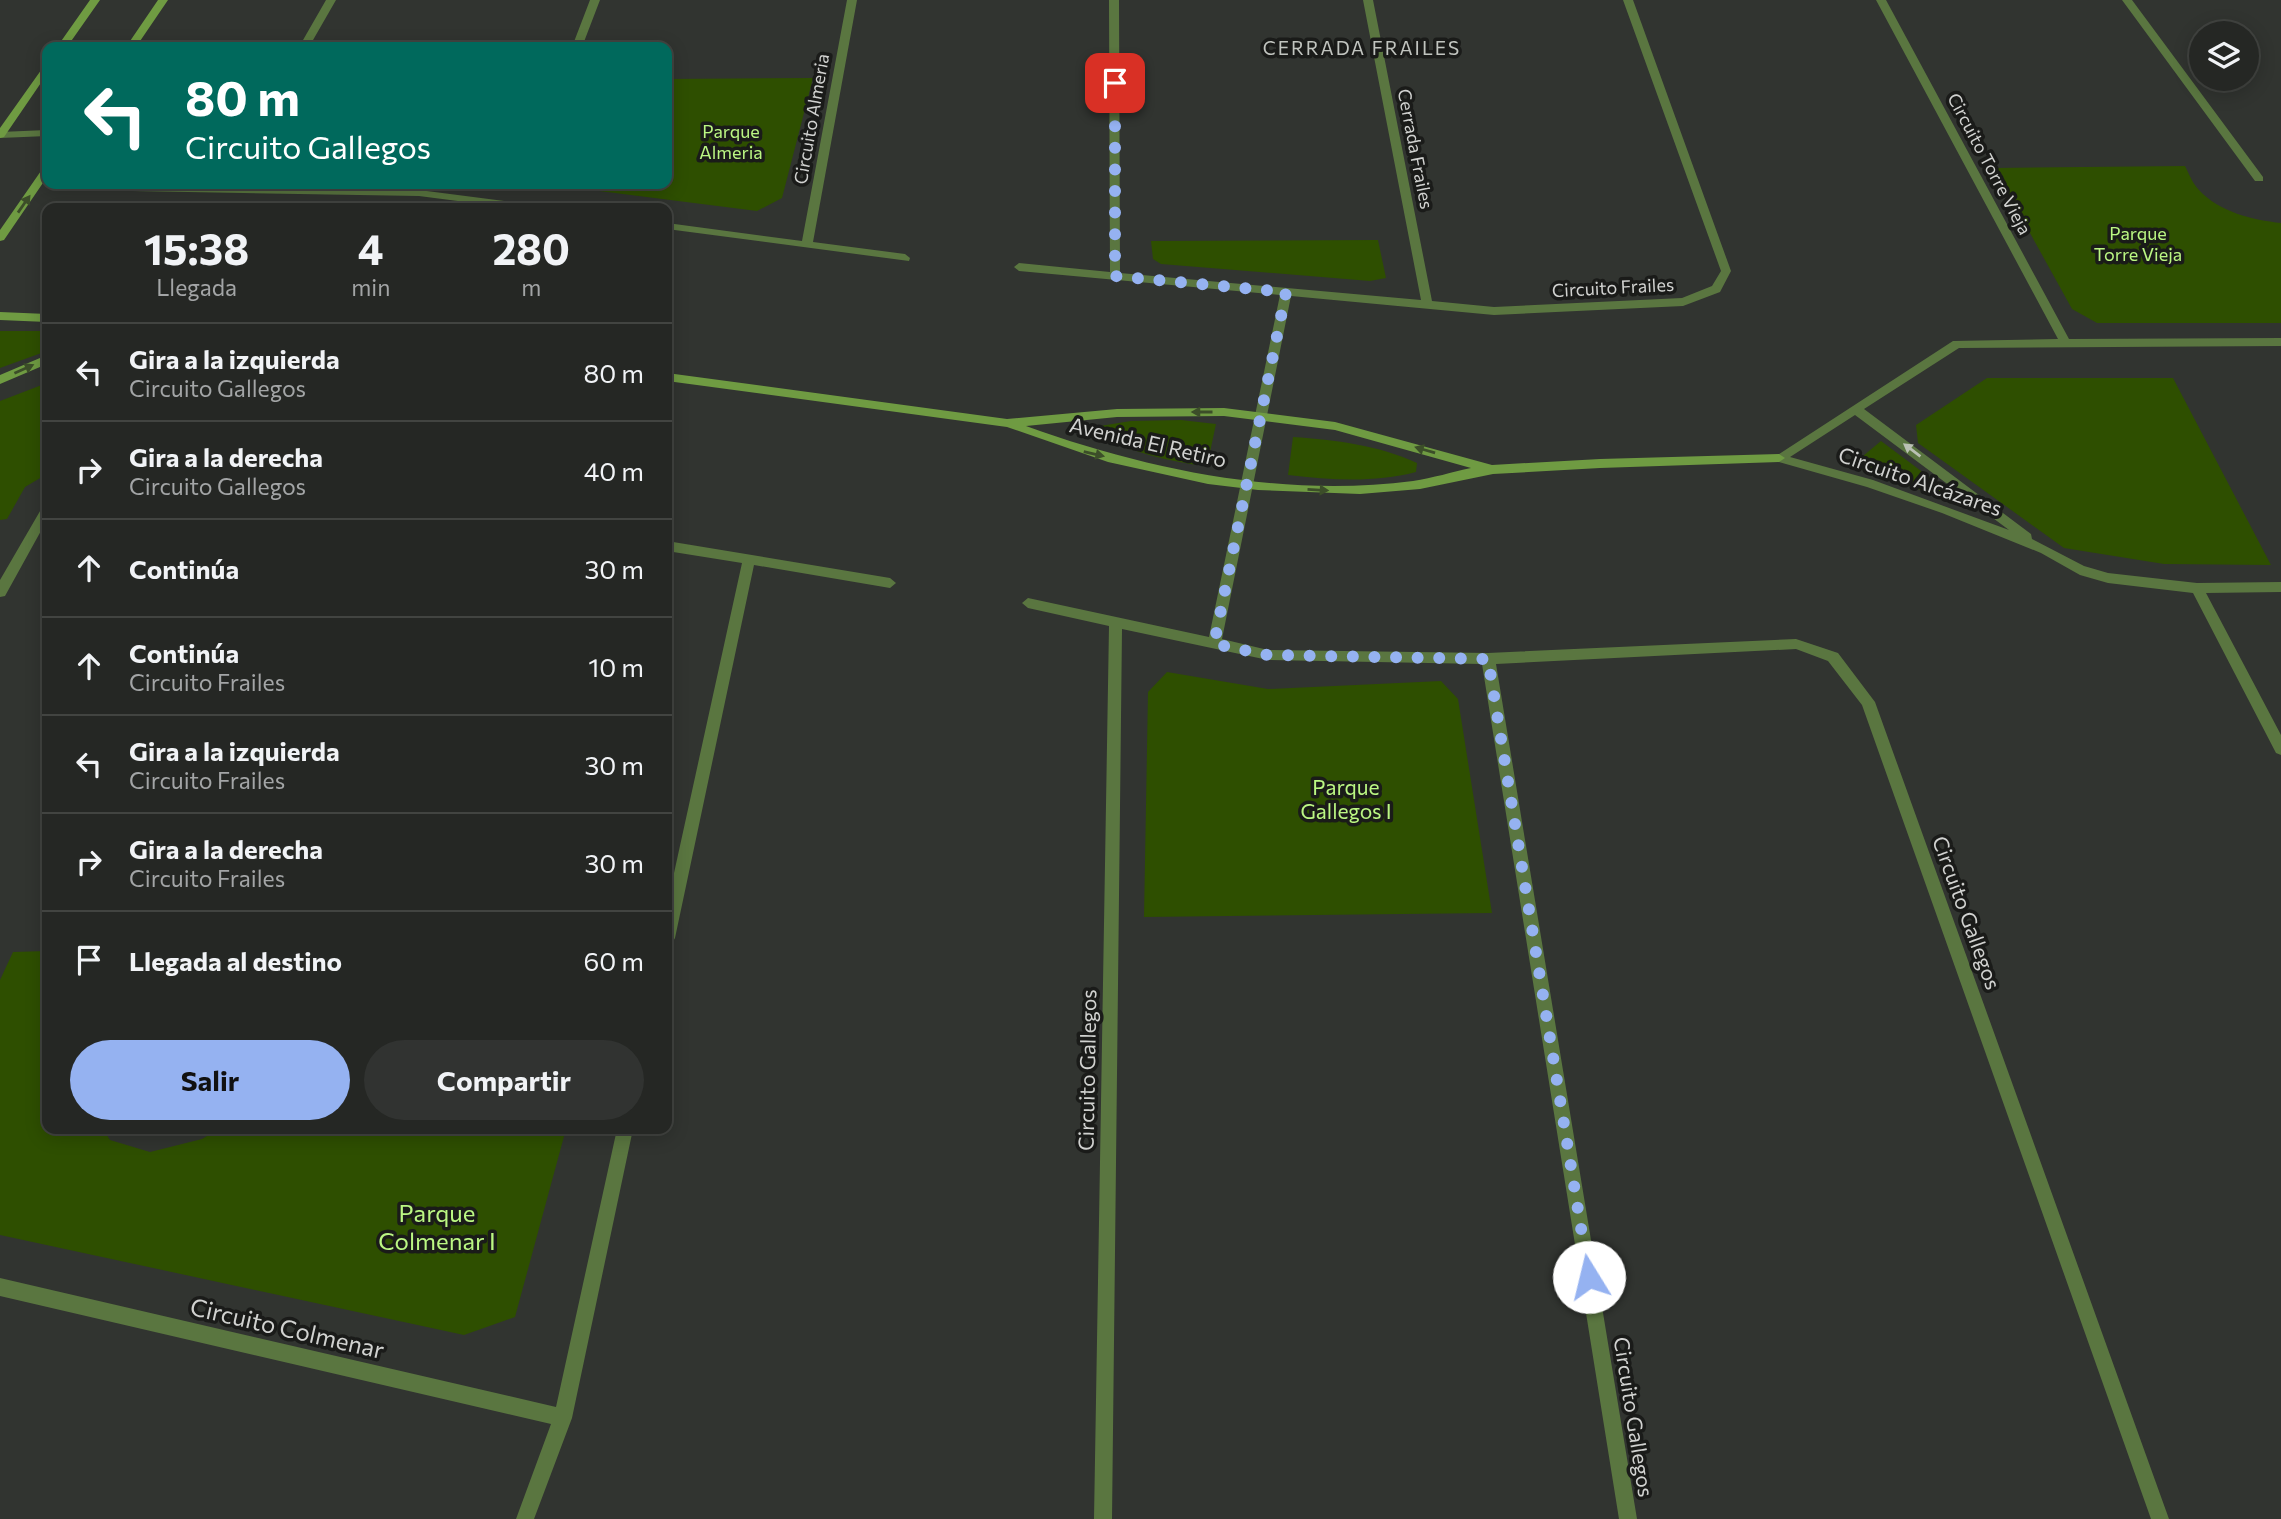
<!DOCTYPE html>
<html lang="es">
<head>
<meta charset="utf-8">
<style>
	body { margin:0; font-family:Commissioner,sans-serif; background:#313331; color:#f1f3f6; height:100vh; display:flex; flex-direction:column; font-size:26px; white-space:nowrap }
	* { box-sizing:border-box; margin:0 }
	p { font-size:23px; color:#a3a5a6 }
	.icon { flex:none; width:38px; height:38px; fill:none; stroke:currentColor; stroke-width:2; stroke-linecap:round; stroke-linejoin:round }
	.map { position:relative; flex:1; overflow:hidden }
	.side { position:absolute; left:42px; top:203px; width:630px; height:931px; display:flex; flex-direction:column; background:#252724; border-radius:14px; box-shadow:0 4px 18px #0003,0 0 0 2px #424441 }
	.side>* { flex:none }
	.guide { position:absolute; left:42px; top:42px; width:630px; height:147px; border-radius:14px; box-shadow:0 4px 18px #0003,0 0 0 2px #424441; background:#00695c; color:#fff; overflow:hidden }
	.fabs { position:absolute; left:2189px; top:21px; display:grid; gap:14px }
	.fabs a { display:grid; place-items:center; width:70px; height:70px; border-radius:50%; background:#252724; box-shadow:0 4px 18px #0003,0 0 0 2px #424441; font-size:35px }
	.pin { position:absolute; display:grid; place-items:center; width:60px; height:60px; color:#fff; margin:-30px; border-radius:14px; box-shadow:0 4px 10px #0006 }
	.me { position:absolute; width:77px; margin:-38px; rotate:351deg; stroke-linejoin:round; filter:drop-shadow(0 0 5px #0008) }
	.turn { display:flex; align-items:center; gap:24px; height:147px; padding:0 28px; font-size:32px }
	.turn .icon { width:91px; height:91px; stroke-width:2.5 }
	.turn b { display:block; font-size:49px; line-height:60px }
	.eta { display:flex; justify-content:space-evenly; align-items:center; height:119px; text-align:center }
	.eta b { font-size:42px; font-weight:700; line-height:49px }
	.cta { display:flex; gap:14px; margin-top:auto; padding:14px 28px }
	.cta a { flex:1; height:80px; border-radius:42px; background:#95b2f1; color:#111; font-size:28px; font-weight:700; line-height:80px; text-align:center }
	.cta a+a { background:#313331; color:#f1f3f6 }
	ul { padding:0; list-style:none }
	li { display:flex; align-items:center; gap:21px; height:98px; padding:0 28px; border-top:2px solid #424441 }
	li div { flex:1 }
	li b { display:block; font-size:26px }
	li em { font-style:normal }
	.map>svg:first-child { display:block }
	.green { fill:#2e4f00 }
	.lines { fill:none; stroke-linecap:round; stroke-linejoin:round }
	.street { fill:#5a7640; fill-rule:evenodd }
	.secondary { fill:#6f9b42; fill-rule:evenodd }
	.oneway { fill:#3c4e29 }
	.oneway2 { fill:#b9c0b3 }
	.route { stroke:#95b2f1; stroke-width:12; stroke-dasharray:0 21.6 }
	.labels { text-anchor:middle; stroke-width:7; stroke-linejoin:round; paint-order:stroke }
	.far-street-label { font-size:18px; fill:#d1d2d0; stroke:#1a1b19 }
	.far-park-label { font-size:18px; fill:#bbf783; stroke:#1a1b19 }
	.far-neighbourhood-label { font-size:19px; letter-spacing:2px; fill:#c1c4bf; stroke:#1a1b19 }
	.street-label { font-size:21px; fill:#d1d2d0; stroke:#1a1b19 }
	.park-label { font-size:21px; fill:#bbf783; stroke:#1a1b19 }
	.near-park-label { font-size:24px; fill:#bbf783; stroke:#1a1b19 }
	.near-street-label { font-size:24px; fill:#d1d2d0; stroke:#1a1b19 }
</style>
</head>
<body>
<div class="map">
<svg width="2281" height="1519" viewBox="0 0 2281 1519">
	<rect width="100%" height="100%" fill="#313430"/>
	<path class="green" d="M 813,78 L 782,198 L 757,211 L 544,184 L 667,184 L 667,79 Z
		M 2185,166 C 2189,174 2193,184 2199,190 C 2219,212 2253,220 2281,223 L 2281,323 L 2097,323 L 2072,309 L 1994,168 Z
		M 1378,240 L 1386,278 L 1370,281 L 1161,264 L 1153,259 L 1151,241 Z
		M 0,331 L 47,331 L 47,351 L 0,368 Z
		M 1987,378 L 2173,378 L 2271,565 L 2164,564 L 2064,548 L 1918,443 L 1916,425 Z
		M 47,383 L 47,474 L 25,487 L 7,519 L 0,520 L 0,401 Z
		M 1181,420 L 1216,424 L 1207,466 C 1166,462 1130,450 1091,435 L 1094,427 L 1131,421 Z
		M 1293,437 C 1336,440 1378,445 1417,463 L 1416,472 C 1374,483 1331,480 1288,475 Z
		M 1881,441 L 1968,506 L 1851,466 Z
		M 1167,672 L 1268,689 L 1441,681 L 1458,699 L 1492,913 L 1144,917 L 1148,692 Z
		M 47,951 L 47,1129 L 103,1129 L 110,1140 L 150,1152 L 202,1139 L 219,1129 L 566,1129 L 515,1317 L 464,1335 L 0,1235 L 0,980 L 13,952 Z"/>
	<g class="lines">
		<path class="street" d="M 326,0 L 336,0 L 309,47 L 299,47 Z
			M 590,0 L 600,0 L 582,47 L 572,47 Z
			M 847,0 L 857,0 L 813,242 L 905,254 L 910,258 L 909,261 L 667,229 L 667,223 L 802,241 Z
			M 1109,0 L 1119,0 L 1120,273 L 1421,300 L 1363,0 L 1373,0 L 1432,301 L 1494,307 L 1682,298 L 1712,286 L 1721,271 L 1623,0 L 1633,0 L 1731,271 L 1720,292 L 1683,306 L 1494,315 L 1291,296 L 1222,639 L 1268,650 L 1488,653 L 1796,639 L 1838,653 L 1875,702 L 2169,1519 L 2151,1519 L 1862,705 L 1828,661 L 1796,649 L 1496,664 L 1637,1519 L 1619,1519 L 1482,664 L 1268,660 L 1122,629 L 1112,1519 L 1094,1519 L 1109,626 L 1028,608 L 1022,603 L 1028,598 L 1209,637 L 1280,295 L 1019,271 L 1014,267 L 1019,263 L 1110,272 Z
			M 1876,0 L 1886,0 L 2069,339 L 2281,338 L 2281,346 L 1959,348 L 1864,409 L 2031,534 L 2032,539 L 2084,566 L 2108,573 L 2197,583 L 2281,582 L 2281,592 L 2206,593 L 2281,735 L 2281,755 L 2276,753 L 2193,593 L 2108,583 L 2080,575 L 2041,553 L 1942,513 L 1867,487 L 1775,461 L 1773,458 L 1953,341 L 2058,339 ZM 1855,415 L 2009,530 L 1873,480 L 1790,457 Z
			M 2122,0 L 2132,0 L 2263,177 L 2263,181 L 2255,181 Z
			M 47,130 L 47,136 L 0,138 L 0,132 Z
			M 136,186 L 419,190 L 535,205 L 540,208 L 511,208 L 419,196 L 132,191 L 132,187 Z
			M 47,504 L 47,520 L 5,596 L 0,597 L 0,580 L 43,506 Z
			M 667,541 L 890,578 L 896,583 L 890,588 L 754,565 L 675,938 L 672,943 L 667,945 L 667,905 L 742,563 L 667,551 Z
			M 617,1129 L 633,1129 L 572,1418 L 534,1519 L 516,1519 L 551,1424 L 0,1296 L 0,1278 L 556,1407 Z"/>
		<path class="secondary" d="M 90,0 L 100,0 L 67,47 L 57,47 Z
			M 158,0 L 168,0 L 136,47 L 126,47 Z
			M 47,65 L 47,74 L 4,137 L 0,138 L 0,128 L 44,66 Z
			M 47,167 L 47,177 L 4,240 L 0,241 L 0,230 L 43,168 Z
			M 0,312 L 47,314 L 47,322 L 0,320 Z
			M 47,355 L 47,364 L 0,384 L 0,375 Z
			M 667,373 L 1007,419 L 1117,409 L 1224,408 L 1335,422 L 1492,465 L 1600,459 L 1779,454 L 1785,458 L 1779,462 L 1600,468 L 1493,474 L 1420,489 L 1360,494 L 1258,490 L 1208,484 L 1108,462 L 1007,427 L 667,381 ZM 1224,416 L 1335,430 L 1471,468 C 1452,472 1433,478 1413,481 C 1283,498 1148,470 1026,426 L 1117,417 Z"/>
	</g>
	<defs><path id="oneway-solid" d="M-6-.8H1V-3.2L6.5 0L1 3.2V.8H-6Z" transform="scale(1.75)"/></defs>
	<g class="oneway">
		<use href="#oneway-solid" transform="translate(24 204) rotate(-55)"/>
		<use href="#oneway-solid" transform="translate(24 369) rotate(-24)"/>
		<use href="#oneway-solid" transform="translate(1202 412) rotate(180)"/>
		<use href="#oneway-solid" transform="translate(1425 450) rotate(-164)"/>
		<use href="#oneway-solid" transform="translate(1094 454) rotate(13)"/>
		<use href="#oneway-solid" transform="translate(1318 490) rotate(3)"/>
	</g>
	<use class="oneway2" href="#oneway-solid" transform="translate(1912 450) rotate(-143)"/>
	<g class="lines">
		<path class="route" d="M 1115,83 L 1115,276 L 1286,292 L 1214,644 L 1268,655 L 1488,659 L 1589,1277"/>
	</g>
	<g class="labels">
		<g class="far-street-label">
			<text transform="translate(812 119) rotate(-80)" y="6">Circuito Almeria</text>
			<text transform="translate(1415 149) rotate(79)" y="6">Cerrada Frailes</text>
			<text transform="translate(1989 164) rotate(62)" y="6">Circuito Torre Vieja</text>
			<text transform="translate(1613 288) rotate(-3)" y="6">Circuito Frailes</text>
		</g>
		<g class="far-park-label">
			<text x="731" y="138">Parque<tspan x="731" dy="21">Almeria</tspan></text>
			<text x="2138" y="240">Parque<tspan x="2138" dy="21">Torre Vieja</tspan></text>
		</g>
		<g class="far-neighbourhood-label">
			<text x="1362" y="55">CERRADA FRAILES</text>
		</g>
		<g class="street-label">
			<text transform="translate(1148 443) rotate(13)" y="7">Avenida El Retiro</text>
			<text transform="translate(1920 482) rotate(19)" y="7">Circuito Alcázares</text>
			<text transform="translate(1966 913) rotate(70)" y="7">Circuito Gallegos</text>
			<text transform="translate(1088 1070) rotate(-89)" y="7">Circuito Gallegos</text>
			<text transform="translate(1633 1417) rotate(81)" y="7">Circuito Gallegos</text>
		</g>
		<g class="park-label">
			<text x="1346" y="795">Parque<tspan x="1346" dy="24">Gallegos I</tspan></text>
		</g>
		<g class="near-park-label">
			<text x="437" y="1222">Parque<tspan x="437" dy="28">Colmenar I</tspan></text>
		</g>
		<g class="near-street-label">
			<text transform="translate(287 1329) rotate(13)" y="8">Circuito Colmenar</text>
		</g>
	</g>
</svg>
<div class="fabs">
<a><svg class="icon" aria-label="layers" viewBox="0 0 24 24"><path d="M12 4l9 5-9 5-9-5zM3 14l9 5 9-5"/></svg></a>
</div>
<div class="pin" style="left:1115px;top:83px;background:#d93025"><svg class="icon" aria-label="arrive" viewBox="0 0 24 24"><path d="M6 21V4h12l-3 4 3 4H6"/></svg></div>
<svg class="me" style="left:1589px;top:1277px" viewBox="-20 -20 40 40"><circle r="19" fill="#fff"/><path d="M0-13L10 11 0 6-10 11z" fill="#95b2f1"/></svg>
<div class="guide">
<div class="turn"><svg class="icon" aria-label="left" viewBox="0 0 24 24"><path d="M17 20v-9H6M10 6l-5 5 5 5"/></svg><div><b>80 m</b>Circuito Gallegos</div></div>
</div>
<section class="side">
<div class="eta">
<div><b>15:38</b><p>Llegada</p></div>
<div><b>4</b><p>min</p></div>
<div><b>280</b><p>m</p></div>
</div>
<ul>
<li><svg class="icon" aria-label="left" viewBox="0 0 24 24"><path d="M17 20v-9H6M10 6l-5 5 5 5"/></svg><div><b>Gira a la izquierda</b><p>Circuito Gallegos</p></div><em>80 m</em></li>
<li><svg class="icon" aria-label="right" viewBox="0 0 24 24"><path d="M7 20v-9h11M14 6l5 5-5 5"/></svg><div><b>Gira a la derecha</b><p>Circuito Gallegos</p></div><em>40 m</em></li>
<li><svg class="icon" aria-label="ahead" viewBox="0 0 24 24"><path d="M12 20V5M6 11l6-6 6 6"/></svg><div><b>Continúa</b></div><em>30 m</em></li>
<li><svg class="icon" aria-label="ahead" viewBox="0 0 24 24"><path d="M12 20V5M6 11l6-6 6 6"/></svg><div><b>Continúa</b><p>Circuito Frailes</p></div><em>10 m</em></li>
<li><svg class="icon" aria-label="left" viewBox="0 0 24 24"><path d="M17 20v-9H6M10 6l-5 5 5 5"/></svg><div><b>Gira a la izquierda</b><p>Circuito Frailes</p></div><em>30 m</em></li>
<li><svg class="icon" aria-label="right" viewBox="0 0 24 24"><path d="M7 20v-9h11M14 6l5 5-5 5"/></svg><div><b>Gira a la derecha</b><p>Circuito Frailes</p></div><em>30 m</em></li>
<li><svg class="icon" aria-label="arrive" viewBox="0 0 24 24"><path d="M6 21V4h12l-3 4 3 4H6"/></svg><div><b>Llegada al destino</b></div><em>60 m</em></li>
</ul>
<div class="cta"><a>Salir</a><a>Compartir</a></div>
</section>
</div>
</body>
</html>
